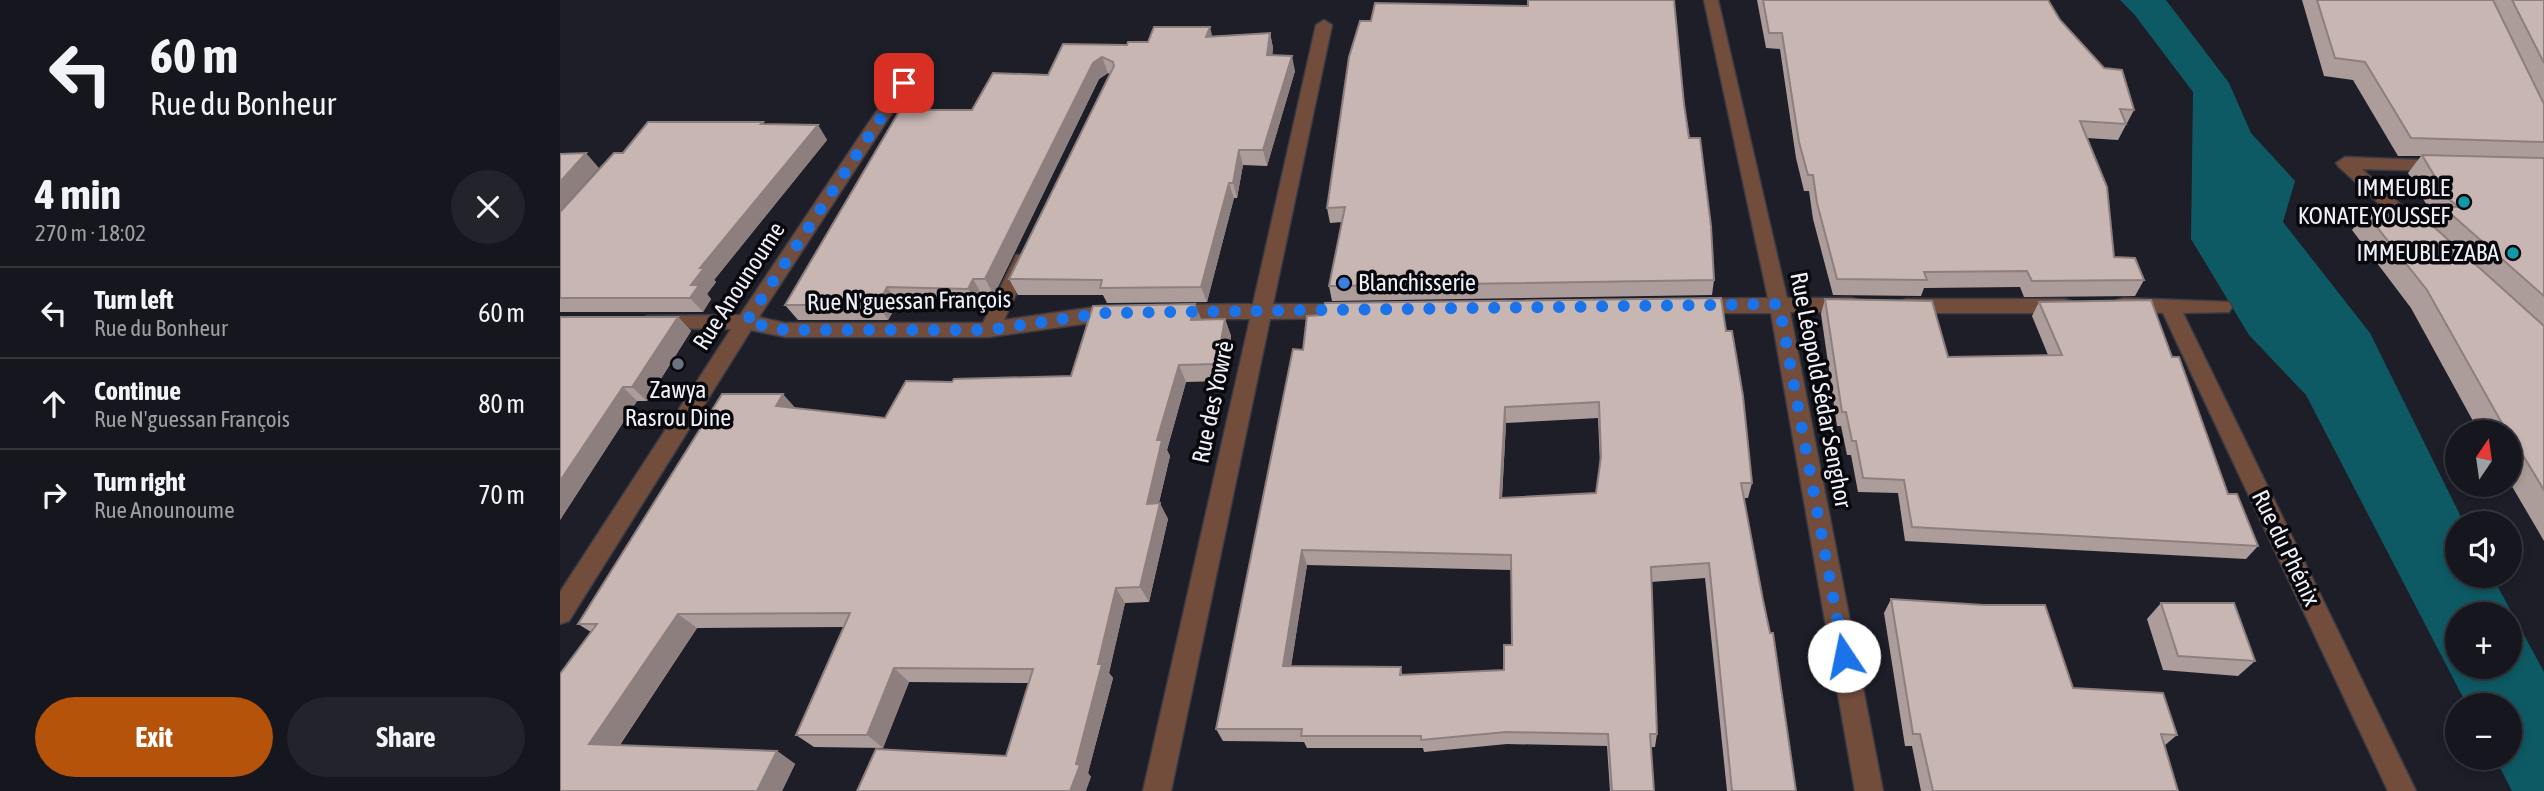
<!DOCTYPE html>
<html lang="en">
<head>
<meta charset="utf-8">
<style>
	body { margin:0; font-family:"Asap Condensed",sans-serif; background:#23232b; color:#f1f3f6; height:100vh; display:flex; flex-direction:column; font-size:26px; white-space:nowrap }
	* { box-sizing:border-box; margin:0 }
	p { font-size:23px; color:#9e9fa4 }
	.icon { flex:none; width:38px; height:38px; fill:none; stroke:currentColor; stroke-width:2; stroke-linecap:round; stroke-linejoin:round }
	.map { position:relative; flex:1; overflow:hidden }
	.panel { display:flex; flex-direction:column; background:#16161e; width:560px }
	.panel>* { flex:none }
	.top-card { background:#16161e; color:#f1f3f6; overflow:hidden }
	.needle { width:46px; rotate:13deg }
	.tools { position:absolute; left:1885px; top:420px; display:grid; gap:14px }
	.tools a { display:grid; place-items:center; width:77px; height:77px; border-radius:50%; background:#16161e; box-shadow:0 4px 10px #0003,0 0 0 2px #35353c; font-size:35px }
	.pin { position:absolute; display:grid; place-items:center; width:60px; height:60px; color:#fff; margin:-30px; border-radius:14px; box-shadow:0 4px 10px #0006 }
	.me { position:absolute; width:77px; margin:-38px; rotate:349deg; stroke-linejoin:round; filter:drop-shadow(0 0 5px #0008) }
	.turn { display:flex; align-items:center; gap:24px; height:147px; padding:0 35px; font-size:32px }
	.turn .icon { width:91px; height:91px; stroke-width:2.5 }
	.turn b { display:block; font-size:49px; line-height:60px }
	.round { display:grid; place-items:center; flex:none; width:74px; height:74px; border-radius:37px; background:#23232b }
	.head { display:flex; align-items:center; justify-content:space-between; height:119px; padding:0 35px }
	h1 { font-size:42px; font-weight:700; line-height:52px }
	.action { display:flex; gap:14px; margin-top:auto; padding:14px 35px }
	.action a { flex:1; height:80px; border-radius:42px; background:#b45309; color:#fff; font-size:28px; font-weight:700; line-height:80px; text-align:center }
	.action a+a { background:#23232b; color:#f1f3f6 }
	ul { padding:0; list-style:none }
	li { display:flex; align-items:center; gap:21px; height:91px; padding:0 35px; border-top:2px solid #35353c }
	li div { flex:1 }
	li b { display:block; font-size:26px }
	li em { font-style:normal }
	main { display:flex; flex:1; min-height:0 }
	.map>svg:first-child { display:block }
	.water { fill:#0e5a64; fill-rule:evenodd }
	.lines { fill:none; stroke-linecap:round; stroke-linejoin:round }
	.minor-casing { stroke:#3a3b45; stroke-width:3 }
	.minor { fill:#734d3c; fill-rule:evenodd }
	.wall { fill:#ac9d9a; fill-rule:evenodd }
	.shaded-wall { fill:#8c7f7d }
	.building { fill:#c8b6b3; stroke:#8c7f7d; stroke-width:2; fill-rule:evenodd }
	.route { stroke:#1a73e8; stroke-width:12; stroke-dasharray:0 21.6 }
	.culture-dot { fill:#0f9aa8; stroke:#08080d; stroke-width:2.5 }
	.shop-dot { fill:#3f7fe0; stroke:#08080d; stroke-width:2.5 }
	.worship-dot { fill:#6b7280; stroke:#08080d; stroke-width:2.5 }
	.labels { text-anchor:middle; stroke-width:7; stroke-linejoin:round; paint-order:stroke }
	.poi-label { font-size:24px; fill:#eff0f8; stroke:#08080d; text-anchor:end }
	.street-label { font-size:24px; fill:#eff0f8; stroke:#08080d }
</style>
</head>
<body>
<main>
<section class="panel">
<div class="top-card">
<div class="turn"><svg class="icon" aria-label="left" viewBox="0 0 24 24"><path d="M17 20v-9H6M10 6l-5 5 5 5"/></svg><div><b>60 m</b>Rue du Bonheur</div></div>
</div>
<div class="head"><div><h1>4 min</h1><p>270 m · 18:02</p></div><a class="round"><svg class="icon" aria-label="close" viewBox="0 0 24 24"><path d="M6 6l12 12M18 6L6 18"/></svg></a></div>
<ul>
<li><svg class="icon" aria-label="left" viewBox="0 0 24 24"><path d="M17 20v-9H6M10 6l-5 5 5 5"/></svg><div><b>Turn left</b><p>Rue du Bonheur</p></div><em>60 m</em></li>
<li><svg class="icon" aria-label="ahead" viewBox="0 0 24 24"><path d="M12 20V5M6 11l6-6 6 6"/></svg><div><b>Continue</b><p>Rue N'guessan François</p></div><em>80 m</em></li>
<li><svg class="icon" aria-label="right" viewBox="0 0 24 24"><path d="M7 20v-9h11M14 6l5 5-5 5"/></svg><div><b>Turn right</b><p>Rue Anounoume</p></div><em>70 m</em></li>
</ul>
<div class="action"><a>Exit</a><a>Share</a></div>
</section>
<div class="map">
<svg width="1984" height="791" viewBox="0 0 1984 791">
	<rect width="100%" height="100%" fill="#1d1e28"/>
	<path class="water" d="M 1560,0 L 1606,0 L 1669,83 L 1691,133 L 1735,181 L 1723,222 L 1810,333 L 1904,523 L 1897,523 L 1897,576 L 1932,576 L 1984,672 L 1984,791 L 1952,791 L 1935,758 L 1950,758 L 1950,705 L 1907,705 L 1746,395 L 1689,335 L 1631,239 L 1633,92 L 1574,14 ZM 1897,614 L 1950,614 L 1950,667 L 1897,667 Z"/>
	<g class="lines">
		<g class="minor-casing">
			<path id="minor" d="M 1144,0 L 1158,0 L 1227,298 L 1291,298 L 1298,300 L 1301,305 L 1298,310 L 1291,312 L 1230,312 L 1323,791 L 1295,791 L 1211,313 L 1134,313 L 1127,311 L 1124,306 L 1127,301 L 1134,299 L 1208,298 Z
				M 764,20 L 772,25 L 713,304 L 790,304 L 797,306 L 800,311 L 797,316 L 790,318 L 710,319 L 611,791 L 583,791 L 690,319 L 612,319 L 605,317 L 602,312 L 605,307 L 612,305 L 693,304 L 756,25 Z
				M 358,56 L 366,61 L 199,317 L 225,323 L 423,323 L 454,260 L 456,255 L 470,255 L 472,260 L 444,320 L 542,306 L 566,308 L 569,313 L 566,318 L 429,337 L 225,337 L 191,330 L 9,621 L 0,624 L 0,592 L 171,329 L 93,328 L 86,326 L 83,321 L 86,316 L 180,315 L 350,61 Z
				M 1785,157 L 1887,161 L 1890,165 L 1887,169 L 1881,171 L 1802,169 L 1862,224 L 1865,228 L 1862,232 L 1850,232 L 1779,167 L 1776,163 Z
				M 1564,298 L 1669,302 L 1672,307 L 1669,312 L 1623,313 L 1856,791 L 1828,791 L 1603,313 L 1557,310 L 1554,305 L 1557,300 Z
				M 1347,299 L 1504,299 L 1511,301 L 1514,306 L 1511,311 L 1504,313 L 1347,313 L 1340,311 L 1337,306 L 1340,301 Z"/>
		</g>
		<use href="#minor" class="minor"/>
	</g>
	<path class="wall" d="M 1197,0 L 1488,0 L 1500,20 L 1574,110 L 1558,140 L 1527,138 L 1554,257 L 1584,280 L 1575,296 L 1464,297 L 1460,287 L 1364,288 L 1361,296 L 1273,295 L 1253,219 L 1249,191 L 1244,191 L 1236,158 L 1220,49 L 1206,48 Z
		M 1742,0 L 1984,0 L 1984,541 L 1950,483 L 1950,432 L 1919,432 L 1851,308 L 1792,230 L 1805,212 L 1870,223 L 1875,217 L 1872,214 L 1848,173 L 1861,156 L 1838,156 L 1793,80 L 1764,76 Z
		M 811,21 L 1124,104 L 1154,280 L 1152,295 L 772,301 L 769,286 L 782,222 L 770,223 L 767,208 Z
		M 710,33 L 713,48 L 712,55 L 735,71 L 707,166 L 683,165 L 677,198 L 674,198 L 647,302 L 547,303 L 543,295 L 458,295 L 449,279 L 550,74 L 548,73 L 539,79 L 434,295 L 422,295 L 418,304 L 338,303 L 328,320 L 238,320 L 225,305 L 412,110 L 488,75 L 567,45 L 588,42 L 652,36 Z
		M 203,122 L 204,124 L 258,125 L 267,140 L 154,280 L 156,282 L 147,294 L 151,299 L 143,312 L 0,312 L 0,212 Z
		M 1161,298 L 1192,483 L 1188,498 L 1184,498 L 1236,791 L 1167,791 L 1145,578 L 1091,582 L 1097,734 L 1095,747 L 1091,747 L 1094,791 L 1050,791 L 1047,746 L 947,744 L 864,752 L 863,748 L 747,748 L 744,742 L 663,741 L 656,729 L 743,350 ZM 1038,418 L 1040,465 L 1036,493 L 942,498 L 946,423 ZM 747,565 L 951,570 L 952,645 L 944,670 L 842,675 L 841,667 L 731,666 Z
		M 1265,299 L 1388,357 L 1488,355 L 1472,316 L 1479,302 L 1612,357 L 1668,494 L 1698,546 L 1686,559 L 1345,541 L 1338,493 L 1298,492 L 1291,455 L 1287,455 L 1281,426 L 1277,426 L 1261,314 Z
		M 0,317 L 118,317 L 131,331 L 87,401 L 77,401 L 0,520 Z
		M 665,319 L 671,336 L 663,381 L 626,382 L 607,450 L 610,456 L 599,503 L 608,519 L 589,602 L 565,603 L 549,673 L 553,678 L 528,773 L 531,777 L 446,756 L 469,683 L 349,682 L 323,748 L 254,747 L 236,735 L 284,627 L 137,628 L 60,745 L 217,751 L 235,764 L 222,791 L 0,791 L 31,632 L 18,624 L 236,408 L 325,418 L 392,382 L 511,376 L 641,320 Z
		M 1331,599 L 1424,605 L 1513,688 L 1617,735 L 1604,746 L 1618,791 L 1361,791 L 1352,746 L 1345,746 L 1324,613 Z
		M 1601,603 L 1695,661 L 1678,676 L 1603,670 L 1587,619 Z"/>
	<path class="shaded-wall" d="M 650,27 L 654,43 L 646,37 Z
		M 710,33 L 713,48 L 711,71 L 707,55 Z
		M 732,56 L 735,71 L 707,166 L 703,150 Z
		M 542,57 L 548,73 L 539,79 L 434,295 L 425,279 L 533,63 Z
		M 258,125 L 267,140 L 154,280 L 156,282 L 147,294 L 151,299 L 143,312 L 130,298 L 131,285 L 140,268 Z
		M 679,150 L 683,165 L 677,198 L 673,183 Z
		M 26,153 L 39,168 L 0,211 L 0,182 Z
		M 669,183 L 674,198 L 647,302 L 641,287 Z
		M 413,279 L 422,295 L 418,304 L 408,289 Z
		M 327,287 L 338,303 L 328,320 L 318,305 Z
		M 635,304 L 642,321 L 631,320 Z
		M 118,317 L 131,331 L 87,401 L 72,387 Z
		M 665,319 L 671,336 L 663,381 L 657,364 Z
		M 619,365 L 626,382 L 607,450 L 610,456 L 595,519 L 587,504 L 597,440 Z
		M 63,387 L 77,401 L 0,520 L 0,481 Z
		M 223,394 L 238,411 L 216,406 Z
		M 945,407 L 946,423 L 941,514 L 940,498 Z
		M 600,503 L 608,519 L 589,602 L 580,587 Z
		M 742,550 L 747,565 L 729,680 L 723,666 Z
		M 556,588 L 565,603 L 549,673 L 553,678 L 528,773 L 531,777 L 526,791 L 510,791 Z
		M 118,614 L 137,628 L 52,756 L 29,744 Z
		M 334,668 L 349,682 L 323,748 L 307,735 Z
		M 217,751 L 235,764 L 222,791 L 197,791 Z"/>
	<path class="building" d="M 968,0 L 1114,0 L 1124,104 L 1129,138 L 1140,138 L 1151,226 L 1154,280 L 769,286 L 785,207 L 767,208 L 789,57 L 800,21 L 811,21 L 815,3 L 968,6 Z
		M 1203,0 L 1488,0 L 1500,20 L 1544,68 L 1562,70 L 1574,110 L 1560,109 L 1566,124 L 1520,121 L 1547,187 L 1554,257 L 1575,258 L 1584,280 L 1472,281 L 1467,271 L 1364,272 L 1367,280 L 1277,279 L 1257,203 L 1253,175 L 1248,175 L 1239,142 L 1222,33 L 1209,33 Z
		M 1757,0 L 1933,0 L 1984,104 L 1984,142 L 1851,138 L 1805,62 L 1775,58 Z
		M 1952,0 L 1984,0 L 1984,63 Z
		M 594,27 L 650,27 L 646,37 L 710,33 L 707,55 L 732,56 L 703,150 L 679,150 L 673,183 L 669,183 L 641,287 L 540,288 L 542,280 L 449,279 L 554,66 L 553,62 L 542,57 L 533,63 L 425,279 L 413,279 L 408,289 L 327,287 L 318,305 L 225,305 L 340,110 L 412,110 L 433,73 L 488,75 L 503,44 L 567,45 L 568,42 L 588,42 Z
		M 88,122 L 203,122 L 201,124 L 258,125 L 140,268 L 144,268 L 131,285 L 139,285 L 130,298 L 0,298 L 0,212 L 54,153 L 63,153 Z
		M 26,153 L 0,182 L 0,154 Z
		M 1862,155 L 1984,158 L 1984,296 L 1883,207 L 1898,207 L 1887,197 Z
		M 1854,209 L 1984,326 L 1984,490 L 1950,434 L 1950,432 L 1948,432 L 1939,418 L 1867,290 L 1805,212 Z
		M 1161,298 L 1166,331 L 1172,331 L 1183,396 L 1192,483 L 1181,483 L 1203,600 L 1210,633 L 1213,633 L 1236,791 L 1172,791 L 1149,563 L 1091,567 L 1097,734 L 1090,734 L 1094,791 L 1052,791 L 1048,734 L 946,732 L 861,740 L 861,736 L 741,736 L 742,729 L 656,729 L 733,349 L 743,350 L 747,316 L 762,315 L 765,303 ZM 1039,402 L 1041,457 L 1036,493 L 940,498 L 945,407 ZM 742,550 L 951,555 L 952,645 L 944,645 L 944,670 L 840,675 L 841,667 L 723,666 Z
		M 1265,299 L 1372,301 L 1388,357 L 1502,355 L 1479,302 L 1591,300 L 1612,357 L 1619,357 L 1668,494 L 1677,494 L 1698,546 L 1352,527 L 1344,480 L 1303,478 L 1296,441 L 1292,441 L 1286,412 L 1282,412 Z
		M 635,304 L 631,320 L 665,319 L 657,364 L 619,365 L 597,440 L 602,440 L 587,504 L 600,503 L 580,587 L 556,588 L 538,664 L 542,664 L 516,764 L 520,765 L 510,791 L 297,791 L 316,749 L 446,756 L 473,669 L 334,668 L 307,735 L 236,735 L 290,613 L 118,614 L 29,744 L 217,751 L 197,791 L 0,791 L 0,674 L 37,624 L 18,624 L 162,394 L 223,394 L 216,406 L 325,418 L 346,381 L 392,382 L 394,379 L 511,376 L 533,306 Z
		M 0,317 L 118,317 L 72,387 L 63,387 L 0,481 Z
		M 1331,599 L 1424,605 L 1485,605 L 1513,688 L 1603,693 L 1617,735 L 1601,734 L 1618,791 L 1373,791 L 1360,734 L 1353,734 Z
		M 1601,603 L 1674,603 L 1695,661 L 1618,656 Z"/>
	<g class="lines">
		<path class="route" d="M 344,83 L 186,322 L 225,330 L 429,330 L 542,313 L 1219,304 L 1284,656"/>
	</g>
	<g class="culture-dot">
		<circle cx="1904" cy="202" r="7"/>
		<circle cx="1953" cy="253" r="7"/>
	</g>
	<circle class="shop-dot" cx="784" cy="283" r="7"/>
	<circle class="worship-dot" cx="118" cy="364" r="7"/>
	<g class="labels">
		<g class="poi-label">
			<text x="1890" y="196">IMMEUBLE<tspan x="1890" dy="28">KONATE YOUSSEF</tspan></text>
			<text x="1939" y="261">IMMEUBLE ZABA</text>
			<text x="798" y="291" text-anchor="start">Blanchisserie</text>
			<text x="118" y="398" text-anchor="middle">Zawya<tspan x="118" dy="28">Rasrou Dine</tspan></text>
		</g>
		<g class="street-label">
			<text transform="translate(179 286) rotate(-57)" y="8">Rue Anounoume</text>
			<text transform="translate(349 301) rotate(-1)" y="8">Rue N'guessan François</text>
			<text transform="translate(1261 390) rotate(79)" y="8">Rue Léopold Sédar Senghor</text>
			<text transform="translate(653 402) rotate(-78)" y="8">Rue des Yowrè</text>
			<text transform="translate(1726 548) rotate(64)" y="8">Rue du Phénix</text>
		</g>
	</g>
</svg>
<div class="tools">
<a><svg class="needle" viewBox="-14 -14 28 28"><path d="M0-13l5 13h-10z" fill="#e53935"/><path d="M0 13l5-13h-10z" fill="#9e9fa4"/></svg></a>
<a><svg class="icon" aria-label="sound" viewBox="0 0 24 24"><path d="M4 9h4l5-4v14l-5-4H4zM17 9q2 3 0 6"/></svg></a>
<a>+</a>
<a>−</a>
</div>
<div class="pin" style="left:344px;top:83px;background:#d93025"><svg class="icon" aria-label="arrive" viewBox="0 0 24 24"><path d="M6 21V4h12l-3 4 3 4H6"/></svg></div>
<svg class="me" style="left:1284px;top:656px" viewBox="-20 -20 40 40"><circle r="19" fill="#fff"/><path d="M0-13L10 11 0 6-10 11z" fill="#1a73e8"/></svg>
</div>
</main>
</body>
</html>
